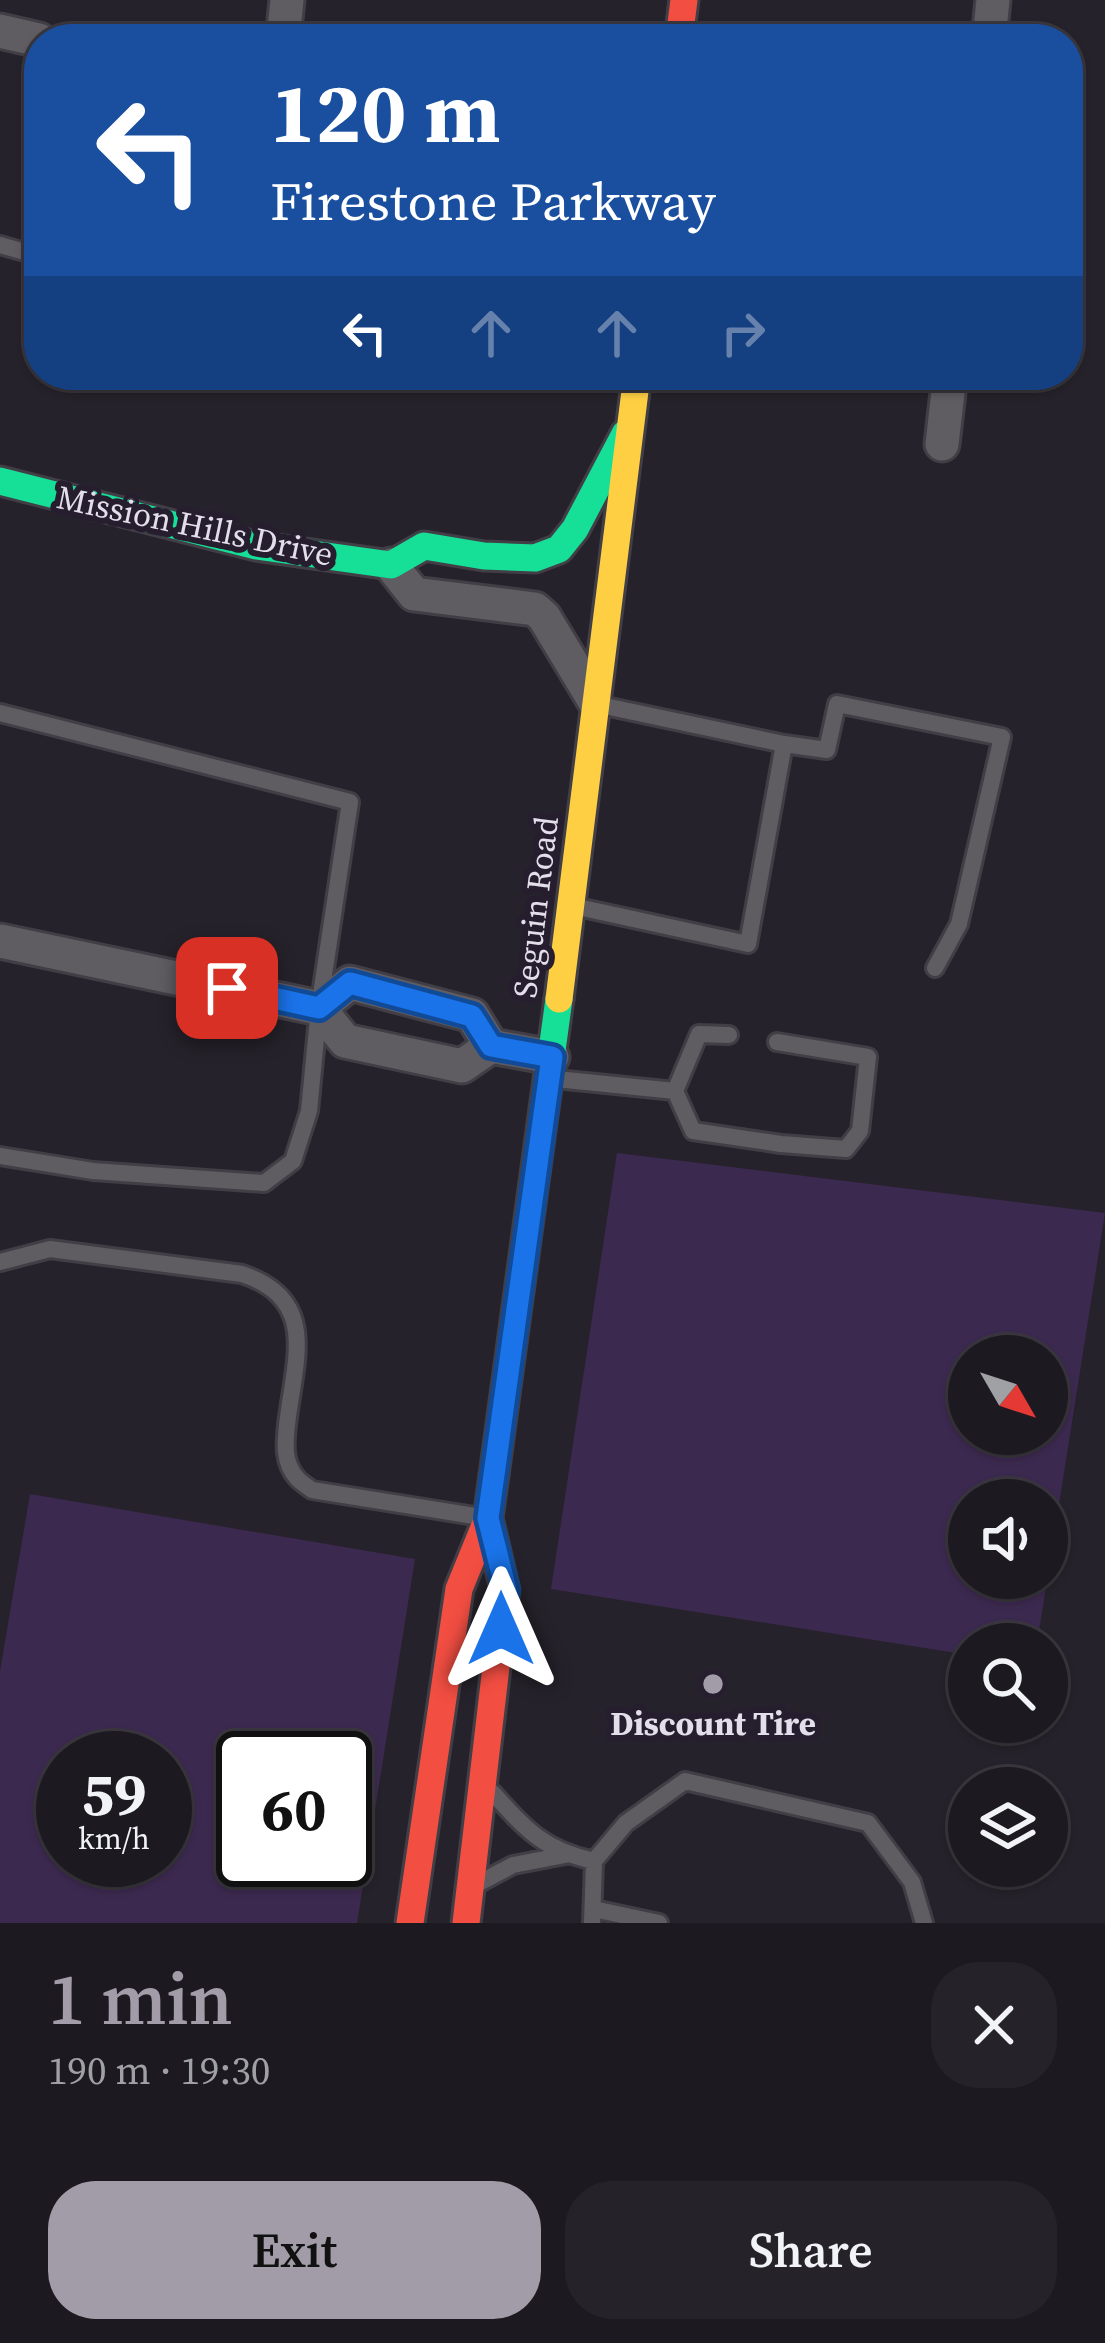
<!DOCTYPE html>
<html lang="en">
<head>
<meta charset="utf-8">
<style>
	body { margin:0; font-family:"Source Serif 4",serif; background:#252329; color:#f1f3f6; height:100vh; display:flex; flex-direction:column; font-size:45px; white-space:nowrap }
	* { box-sizing:border-box; margin:0 }
	p { font-size:39px; color:#a0a1a5 }
	.icon { flex:none; width:66px; height:66px; fill:none; stroke:currentColor; stroke-width:2; stroke-linecap:round; stroke-linejoin:round }
	.map { position:relative; height:1923px; overflow:hidden }
	.panel { display:flex; flex-direction:column; background:#1c1a20; flex:1 }
	.panel>* { flex:none }
	.banner { position:absolute; left:24px; top:24px; width:1059px; height:366px; border-radius:48px; box-shadow:0 3px 9px #0004,0 0 0 3px #3a383e; background:#1a4fa0; color:#fff; overflow:hidden }
	.needle { width:78px; rotate:129deg }
	.controls { position:absolute; left:948px; top:1335px; display:grid; gap:24px }
	.controls a { display:grid; place-items:center; width:120px; height:120px; border-radius:50%; background:#1c1a20; box-shadow:0 3px 9px #0004,0 0 0 3px #3a383e; font-size:60px }
	.speed { position:absolute; left:36px; top:1731px; display:flex; gap:24px; font-size:60px; font-weight:700; text-align:center }
	.speed>* { display:grid; place-content:center; width:156px; height:156px; border-radius:50%; background:#1c1a20; box-shadow:0 3px 9px #0004,0 0 0 3px #3a383e; line-height:1 }
	.speed small { font-size:30px; font-weight:400 }
	.speed .limit { border:6px solid #111; border-radius:18px; background:#fff; color:#111 }
	.pin { position:absolute; display:grid; place-items:center; width:102px; height:102px; color:#fff; margin:-51px; border-radius:24px; box-shadow:0 6px 18px #0006 }
	.me { position:absolute; width:132px; margin:-66px; rotate:0deg; stroke-linejoin:round; filter:drop-shadow(0 0 9px #0008) }
	.turn { display:flex; align-items:center; gap:42px; height:252px; padding:0 48px; font-size:54px }
	.turn .icon { width:156px; height:156px; stroke-width:2.5 }
	.turn b { display:block; font-size:84px; line-height:102px }
	.lanes { display:flex; align-items:center; height:114px; padding:0 48px; background:#0003; justify-content:center; gap:60px; direction:ltr }
	.lanes .off { opacity:.35 }
	.round { display:grid; place-items:center; flex:none; width:126px; height:126px; border-radius:48px; background:#252329 }
	.overview { display:flex; align-items:center; justify-content:space-between; height:204px; padding:0 48px }
	h1 { font-size:72px; font-weight:600; line-height:90px; color:#a19ca7 }
	.action { display:flex; gap:24px; margin-top:auto; padding:24px 48px }
	.action a { flex:1; height:138px; border-radius:48px; background:#a19ca7; color:#111; font-size:48px; font-weight:600; line-height:138px; text-align:center }
	.action a+a { background:#252329; color:#f1f3f6 }
	.map>svg:first-child { display:block }
	.green { fill:#3c294f; fill-rule:evenodd }
	.lines { fill:none; stroke-linecap:round; stroke-linejoin:round }
	.lane-casing { stroke:#413e46; stroke-width:22 }
	.street-casing { stroke:#413e46; stroke-width:39 }
	.fast-casing { stroke:#413e46; stroke-width:33 }
	.slow-casing { stroke:#413e46; stroke-width:33 }
	.jam-casing { stroke:#413e46; stroke-width:33 }
	.lane { stroke:#5f5c62; stroke-width:16 }
	.street { stroke:#5f5c62; stroke-width:33 }
	.fast { stroke:#16e098; stroke-width:27 }
	.slow { stroke:#ffcf43; stroke-width:27 }
	.jam { stroke:#f24e42; stroke-width:27 }
	.route-casing { stroke:#114b97; stroke-width:30 }
	.route { stroke:#1a73e8; stroke-width:21 }
	.poi-dot { fill:#a19ca7; stroke:#261e2f; stroke-width:4.5 }
	.labels { text-anchor:middle; stroke-width:12; stroke-linejoin:round; paint-order:stroke }
	.street-label { font-size:33px; fill:#e3deea; stroke:#261e2f }
	.poi-label { font-size:33px; font-weight:bold; fill:#e3deea; stroke:#261e2f }
</style>
</head>
<body>
<div class="map">
<svg width="1105" height="1923" viewBox="0 0 1105 1923">
	<rect width="100%" height="100%" fill="#26222b"/>
	<path class="green" d="M 617,1153 L 1105,1213 L 1037,1644 L 969,1644 L 969,1655 L 551,1589 ZM 969,1356 L 1047,1356 L 1047,1434 L 969,1434 ZM 969,1500 L 1047,1500 L 1047,1578 L 969,1578 Z
		M 30,1494 L 415,1559 L 357,1923 L 0,1923 L 0,1671 ZM 63,1758 L 165,1758 L 165,1860 L 63,1860 ZM 243,1758 L 345,1758 L 345,1860 L 243,1860 Z"/>
	<g class="lines">
		<g class="lane-casing">
			<path id="lane" d="M 0,245 L 39,256
				M 605,706 L 784,744 L 827,750 L 837,704 L 1002,737 L 959,924 L 935,968
				M 0,713 L 350,802 L 319,1008 L 309,1111 L 293,1161 L 264,1183 L 93,1171 L 0,1156
				M 578,907 L 748,944 L 784,744
				M 556,1079 L 675,1091 L 693,1131 L 781,1144 L 846,1149 L 860,1131 L 868,1057 L 777,1042
				M 675,1091 L 699,1034 L 729,1035
				M 0,1262 L 50,1249 L 242,1274 C 320,1300 294,1361 287,1425 C 285,1443 283,1463 297,1478 C 301,1483 307,1486 312,1490 L 481,1517
				M 493,1793 C 526,1830 544,1850 594,1861 L 626,1823 L 685,1781 L 868,1823 L 912,1882 L 924,1923
				M 481,1882 L 513,1865 L 565,1855
				M 594,1909 L 659,1923
				M 592,1923 L 594,1861"/>
		</g>
		<g class="street-casing">
			<path id="street" d="M 0,31 L 39,40
				M 283,39 L 287,0
				M 989,39 L 993,0
				M 942,444 L 950,375
				M 391,565 L 414,594 L 535,609 L 544,617 L 594,700
				M 0,941 L 319,1008 L 345,1041 L 462,1066 L 491,1046 L 552,1057
				M 319,1008 L 350,983 L 472,1015 L 491,1046"/>
		</g>
		<g class="fast-casing">
			<path id="fast" d="M 0,481 L 256,546 L 391,565 L 424,546 L 484,556 L 535,558 L 559,549 L 575,529 L 625,434
				M 494,1475 L 559,999"/>
		</g>
		<g class="slow-casing">
			<path id="slow" d="M 559,999 L 637,375"/>
		</g>
		<g class="jam-casing">
			<path id="jam" d="M 679,39 L 684,0
				M 410,1923 L 459,1589 L 488,1518 L 494,1475
				M 466,1923 L 505,1590 L 488,1518"/>
		</g>
		<use href="#lane" class="lane"/>
		<use href="#street" class="street"/>
		<use href="#fast" class="fast"/>
		<use href="#slow" class="slow"/>
		<use href="#jam" class="jam"/>
	</g>
	<g class="lines">
		<g class="route-casing">
			<path id="route" d="M 227,988 L 319,1008 L 350,983 L 472,1016 L 491,1046 L 552,1057 L 488,1518 L 506,1590 L 501,1629"/>
		</g>
		<use href="#route" class="route"/>
	</g>
	<circle class="poi-dot" cx="713" cy="1684" r="12"/>
	<g class="labels">
		<g class="street-label">
			<text transform="translate(195 525) rotate(12)" y="12">Mission Hills Drive</text>
			<text transform="translate(535 907) rotate(-83)" y="12">Seguin Road</text>
		</g>
		<g class="poi-label">
			<text x="713" y="1735">Discount Tire</text>
		</g>
	</g>
</svg>
<div class="controls">
<a><svg class="needle" viewBox="-14 -14 28 28"><path d="M0-13l5 13h-10z" fill="#e53935"/><path d="M0 13l5-13h-10z" fill="#a0a1a5"/></svg></a>
<a><svg class="icon" aria-label="sound" viewBox="0 0 24 24"><path d="M4 9h4l5-4v14l-5-4H4zM17 9q2 3 0 6"/></svg></a>
<a><svg class="icon" aria-label="search" viewBox="0 0 24 24"><circle cx="10" cy="10" r="6"/><path d="M15 15l6 6"/></svg></a>
<a><svg class="icon" aria-label="layers" viewBox="0 0 24 24"><path d="M12 4l9 5-9 5-9-5zM3 14l9 5 9-5"/></svg></a>
</div>
<div class="speed"><div>59<small>km/h</small></div><div class="limit">60</div></div>
<div class="pin" style="left:227px;top:988px;background:#d93025"><svg class="icon" aria-label="arrive" viewBox="0 0 24 24"><path d="M6 21V4h12l-3 4 3 4H6"/></svg></div>
<svg class="me" style="left:501px;top:1629px" viewBox="-20 -20 40 40"><path d="M0-17L14 15 0 8-14 15z" fill="#1a73e8" stroke="#fff" stroke-width="4"/></svg>
<div class="banner">
<div class="turn"><svg class="icon" aria-label="left" viewBox="0 0 24 24"><path d="M17 20v-9H6M10 6l-5 5 5 5"/></svg><div><b>120 m</b>Firestone Parkway</div></div>
<div class="lanes"><svg class="icon" aria-label="left" viewBox="0 0 24 24"><path d="M17 20v-9H6M10 6l-5 5 5 5"/></svg><svg class="icon off" aria-label="ahead" viewBox="0 0 24 24"><path d="M12 20V5M6 11l6-6 6 6"/></svg><svg class="icon off" aria-label="ahead" viewBox="0 0 24 24"><path d="M12 20V5M6 11l6-6 6 6"/></svg><svg class="icon off" aria-label="right" viewBox="0 0 24 24"><path d="M7 20v-9h11M14 6l5 5-5 5"/></svg></div>
</div>
</div>
<section class="panel">
<div class="overview"><div><h1>1 min</h1><p>190 m · 19:30</p></div><a class="round"><svg class="icon" aria-label="close" viewBox="0 0 24 24"><path d="M6 6l12 12M18 6L6 18"/></svg></a></div>
<div class="action"><a>Exit</a><a>Share</a></div>
</section>
</body>
</html>
